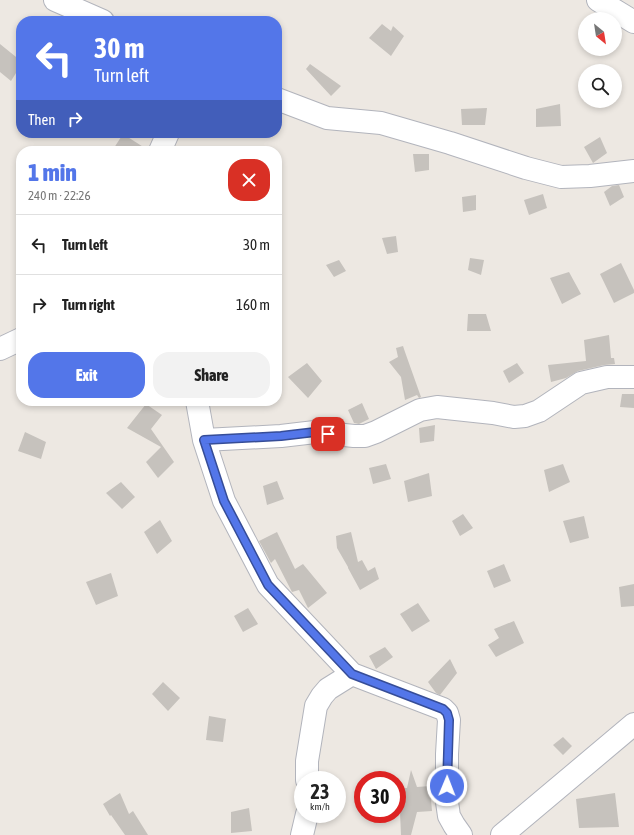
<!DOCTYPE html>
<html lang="en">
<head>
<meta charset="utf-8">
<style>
	body { margin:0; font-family:"Asap Condensed",sans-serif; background:#f2f2f2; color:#222; height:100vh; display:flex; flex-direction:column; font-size:15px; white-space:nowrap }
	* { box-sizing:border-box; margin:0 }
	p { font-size:13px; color:#767676 }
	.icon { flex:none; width:22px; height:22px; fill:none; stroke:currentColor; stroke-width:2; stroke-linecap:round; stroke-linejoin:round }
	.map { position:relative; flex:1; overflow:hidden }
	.side { position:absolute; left:16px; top:146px; width:266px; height:260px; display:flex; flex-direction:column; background:#fff; border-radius:16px; box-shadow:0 2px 6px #0003 }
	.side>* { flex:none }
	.guide { position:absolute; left:16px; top:16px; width:266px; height:122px; border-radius:16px; box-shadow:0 2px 6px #0003; background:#5376e9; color:#fff; overflow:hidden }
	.needle { width:26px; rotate:150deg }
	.fabs { position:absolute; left:578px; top:12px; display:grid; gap:8px }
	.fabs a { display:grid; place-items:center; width:44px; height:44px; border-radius:50%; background:#fff; box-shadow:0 2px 6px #0003; font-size:20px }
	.speed { position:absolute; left:294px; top:771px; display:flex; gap:8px; font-size:20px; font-weight:700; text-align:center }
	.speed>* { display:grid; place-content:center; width:52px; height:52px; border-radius:50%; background:#fff; box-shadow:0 2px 6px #0003; line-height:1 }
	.speed small { font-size:10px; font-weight:400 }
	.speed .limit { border:6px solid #d22; background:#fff; color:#111 }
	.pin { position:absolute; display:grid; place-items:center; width:34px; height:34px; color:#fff; margin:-17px; border-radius:8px; box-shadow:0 2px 6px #0006 }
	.me { position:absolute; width:44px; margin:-22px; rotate:1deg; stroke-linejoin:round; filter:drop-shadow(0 0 3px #0008) }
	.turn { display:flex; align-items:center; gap:14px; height:84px; padding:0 12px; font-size:18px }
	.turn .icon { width:52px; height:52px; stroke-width:2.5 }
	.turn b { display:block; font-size:28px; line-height:34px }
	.then { display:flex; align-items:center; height:38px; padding:0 12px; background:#0003; gap:8px; font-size:15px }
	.round { display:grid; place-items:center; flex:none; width:42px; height:42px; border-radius:16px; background:#f2f2f2 }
	.overview { display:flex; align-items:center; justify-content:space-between; height:68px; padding:0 12px }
	h1 { font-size:24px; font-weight:800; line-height:30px; color:#5376e9 }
	.cta { display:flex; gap:8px; margin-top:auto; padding:8px 12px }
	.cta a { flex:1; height:46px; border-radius:16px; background:#5376e9; color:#fff; font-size:16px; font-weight:800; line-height:46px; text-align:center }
	.cta a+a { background:#f2f2f2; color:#222 }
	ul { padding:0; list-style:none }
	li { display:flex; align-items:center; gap:12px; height:60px; padding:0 12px; border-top:1px solid #e0e0e0 }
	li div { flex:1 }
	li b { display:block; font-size:15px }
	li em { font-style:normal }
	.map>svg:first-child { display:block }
	.building { fill:#c6c2bd }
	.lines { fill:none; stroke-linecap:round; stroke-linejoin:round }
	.minor-casing { stroke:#b2b4bc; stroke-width:24 }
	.minor { stroke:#fff; stroke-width:22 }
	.route-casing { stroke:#364d97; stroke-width:10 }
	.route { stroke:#5376e9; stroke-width:7 }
</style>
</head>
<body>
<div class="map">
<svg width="634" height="835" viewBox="0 0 634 835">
	<rect width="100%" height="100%" fill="#ede8e2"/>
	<path class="building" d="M 382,24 L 391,31 L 393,26 L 404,36 L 391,56 L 369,38 Z
		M 0,44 L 21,61 L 21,65 L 11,81 L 0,72 Z
		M 310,64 L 341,86 L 331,96 L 306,69 Z
		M 560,104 L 561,126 L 536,127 L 536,109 Z
		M 487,108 L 485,125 L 462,125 L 461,109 Z
		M 123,134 L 148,150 L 148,151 L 112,151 Z
		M 600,137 L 607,153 L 593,163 L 584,147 Z
		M 413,154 L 429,154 L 429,170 L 415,172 Z
		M 619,185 L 624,197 L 610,206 L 604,192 L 612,186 Z
		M 543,194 L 547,208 L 529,215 L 524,200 Z
		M 476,195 L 476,210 L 463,212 L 462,197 Z
		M 396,236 L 398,252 L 387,254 L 382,238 Z
		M 470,258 L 484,260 L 481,275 L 468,270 Z
		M 339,260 L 346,271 L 334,277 L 326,265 Z
		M 621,263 L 634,290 L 634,293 L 614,303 L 600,274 Z
		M 569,272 L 581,294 L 562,304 L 550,278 Z
		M 468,314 L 486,314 L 491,331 L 467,331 Z
		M 609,335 L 611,358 L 614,358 L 615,364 L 604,365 L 578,371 L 566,378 L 551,382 L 548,365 L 586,361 L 584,340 Z
		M 403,346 L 405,352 L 421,397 L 419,398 L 417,395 L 405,400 L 401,377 L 389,362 L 398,357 L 396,348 Z
		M 307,363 L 322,381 L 308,398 L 288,377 Z
		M 517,363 L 524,373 L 509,383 L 503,371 Z
		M 622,394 L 634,394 L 634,408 L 620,407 Z
		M 362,403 L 369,419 L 359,424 L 354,423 L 348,410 Z
		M 146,404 L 162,415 L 151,429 L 174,462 L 158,478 L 146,462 L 161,447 L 127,428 Z
		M 435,425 L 434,441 L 420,443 L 419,428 Z
		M 25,432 L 46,442 L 41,459 L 18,451 Z
		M 386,464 L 391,479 L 373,484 L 369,468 Z
		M 563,464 L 570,482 L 549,492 L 544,470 Z
		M 429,473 L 432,496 L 408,502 L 404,481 Z
		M 277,481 L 284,499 L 267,505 L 263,486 Z
		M 121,482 L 135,497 L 122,509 L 106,493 Z
		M 463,514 L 473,528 L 460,536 L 452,521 Z
		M 584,516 L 589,538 L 570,543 L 563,521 Z
		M 160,520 L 172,541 L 157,554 L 144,532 Z
		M 277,532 L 295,569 L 303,564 L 327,593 L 308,608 L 299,590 L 292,592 L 275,559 L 271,563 L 259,541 Z
		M 351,532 L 358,562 L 362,560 L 368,571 L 375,567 L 379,579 L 360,590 L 348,568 L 348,567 L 337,548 L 336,536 Z
		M 504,564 L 511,581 L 494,588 L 487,571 Z
		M 111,573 L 118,596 L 96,605 L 86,582 Z
		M 634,584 L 634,606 L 621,607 L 619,587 Z
		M 418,603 L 430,621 L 412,632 L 400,614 Z
		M 248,608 L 258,624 L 243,632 L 234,616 Z
		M 514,621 L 524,643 L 496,657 L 488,645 L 499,638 L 494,629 Z
		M 385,647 L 393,657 L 376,669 L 369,656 Z
		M 450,659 L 457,673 L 440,695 L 436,693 L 428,682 Z
		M 163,682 L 180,698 L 168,711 L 152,694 Z
		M 209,716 L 226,719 L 223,742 L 206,740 Z
		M 563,737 L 572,746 L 563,755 L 553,745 Z
		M 411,770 L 417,787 L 430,786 L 432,811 L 417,812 L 411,835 L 401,835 L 399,788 L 407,788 Z
		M 120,793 L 129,814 L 133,811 L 148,835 L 125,835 L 111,815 L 110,816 L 103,804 Z
		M 615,793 L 619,827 L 579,828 L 576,799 Z
		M 249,808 L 252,831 L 231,833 L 231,812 Z"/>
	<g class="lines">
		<g class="minor-casing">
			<path id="minor" d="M 55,0 L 103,21
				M 598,0 L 634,22
				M 277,99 L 327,118 L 381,123 L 450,143 L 526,168 L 561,177 L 590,176 L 634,171
				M 160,151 L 168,133
				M 0,349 L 21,339
				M 197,401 L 204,440 L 224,501 L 268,585 L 352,674 L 443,709 L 447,713 L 449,720 L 447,754 L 447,802 L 449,816 L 454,825 L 461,835
				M 204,440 L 281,436 L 315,432 L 354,436 L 365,436 L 376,432 L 420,410 L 437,407 L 493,413 L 514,417 L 525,416 L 539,411 L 581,383 L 607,377 L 634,377
				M 307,780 L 307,761 L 316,706 L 322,696 L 328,689 L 352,674
				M 302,835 L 307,814
				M 502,835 L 634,724"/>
		</g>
		<use href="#minor" class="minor"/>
	</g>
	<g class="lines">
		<g class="route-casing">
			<path id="route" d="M 328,434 L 315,432 L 281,436 L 204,440 L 224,501 L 268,585 L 352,674 L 443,709 L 447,713 L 449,720 L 447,786"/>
		</g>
		<use href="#route" class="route"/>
	</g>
</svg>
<div class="fabs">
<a><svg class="needle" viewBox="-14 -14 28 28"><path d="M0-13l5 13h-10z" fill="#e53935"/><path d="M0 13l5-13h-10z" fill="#767676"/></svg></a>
<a><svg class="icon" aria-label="search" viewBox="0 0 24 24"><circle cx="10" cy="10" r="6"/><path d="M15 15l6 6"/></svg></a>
</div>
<div class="speed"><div>23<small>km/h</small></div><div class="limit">30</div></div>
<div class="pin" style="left:328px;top:434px;background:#d93025"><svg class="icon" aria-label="arrive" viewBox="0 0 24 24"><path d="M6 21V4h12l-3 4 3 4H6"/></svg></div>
<svg class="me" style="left:447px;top:786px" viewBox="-20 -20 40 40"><circle r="17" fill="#5376e9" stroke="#fff" stroke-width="3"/><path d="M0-11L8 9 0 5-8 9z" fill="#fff"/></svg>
<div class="guide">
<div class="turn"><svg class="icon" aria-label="left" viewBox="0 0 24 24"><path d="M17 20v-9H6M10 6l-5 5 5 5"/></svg><div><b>30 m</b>Turn left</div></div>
<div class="then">Then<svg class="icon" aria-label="right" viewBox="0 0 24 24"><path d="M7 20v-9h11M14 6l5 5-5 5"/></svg></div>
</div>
<section class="side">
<div class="overview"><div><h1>1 min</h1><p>240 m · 22:26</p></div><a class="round" style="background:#d93025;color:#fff"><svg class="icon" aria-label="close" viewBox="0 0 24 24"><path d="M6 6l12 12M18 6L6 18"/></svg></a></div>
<ul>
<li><svg class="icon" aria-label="left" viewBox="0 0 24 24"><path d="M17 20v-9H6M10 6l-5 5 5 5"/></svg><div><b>Turn left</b></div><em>30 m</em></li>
<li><svg class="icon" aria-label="right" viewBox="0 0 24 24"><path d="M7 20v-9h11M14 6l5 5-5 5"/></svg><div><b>Turn right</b></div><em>160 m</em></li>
</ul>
<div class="cta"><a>Exit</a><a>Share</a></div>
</section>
</div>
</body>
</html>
